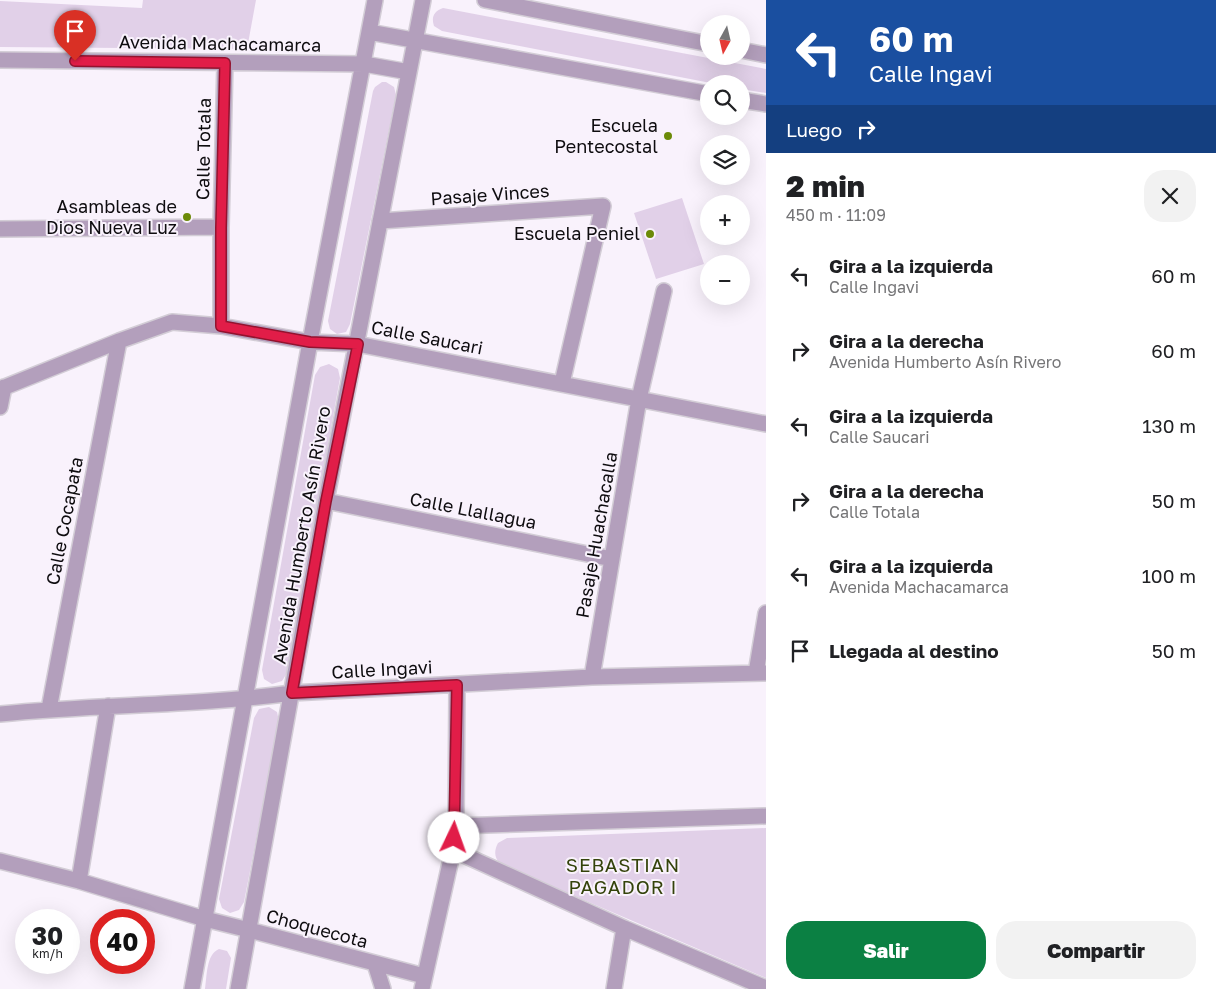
<!DOCTYPE html>
<html lang="es">
<head>
<meta charset="utf-8">
<style>
	body { margin:0; font-family:"Golos Text",sans-serif; background:#f2f2f2; color:#202124; height:100vh; display:flex; flex-direction:column; font-size:19px; white-space:nowrap }
	* { box-sizing:border-box; margin:0 }
	p { font-size:16px; color:#757577 }
	.icon { flex:none; width:28px; height:28px; fill:none; stroke:currentColor; stroke-width:2; stroke-linecap:round; stroke-linejoin:round }
	.map { position:relative; flex:1; overflow:hidden }
	.details { display:flex; flex-direction:column; background:#fff; width:450px }
	.details>* { flex:none }
	.guide { background:#1a4fa0; color:#fff; overflow:hidden }
	.needle { width:32px; rotate:188deg }
	.tools { position:absolute; left:700px; top:15px; display:grid; gap:10px }
	.tools a { display:grid; place-items:center; width:50px; height:50px; border-radius:50%; background:#fff; box-shadow:0 5px 20px #0002; font-size:25px }
	.speed { position:absolute; left:15px; top:909px; display:flex; gap:10px; font-size:25px; font-weight:700; text-align:center }
	.speed>* { display:grid; place-content:center; width:65px; height:65px; border-radius:50%; background:#fff; box-shadow:0 5px 20px #0002; line-height:1 }
	.speed small { font-size:12px; font-weight:400 }
	.speed .limit { border:8px solid #d22; background:#fff; color:#111 }
	.pin { position:absolute; display:grid; place-items:center; width:42px; height:42px; color:#fff; margin:-51px -21px; border-radius:50% 50% 50% 0; rotate:-45deg; box-shadow:0 0 5px #0007 }
	.pin .icon { rotate:45deg }
	.me { position:absolute; width:55px; margin:-28px; rotate:3deg; stroke-linejoin:round; filter:drop-shadow(0 0 4px #0008) }
	.turn { display:flex; align-items:center; gap:18px; height:105px; padding:0 20px; font-size:22px }
	.turn .icon { width:65px; height:65px; stroke-width:2.5 }
	.turn b { display:block; font-size:35px; line-height:42px }
	.then { display:flex; align-items:center; height:48px; padding:0 20px; background:#0003; gap:10px; font-size:19px }
	.round { display:grid; place-items:center; flex:none; width:52px; height:52px; border-radius:20px; background:#f2f2f2 }
	.overview { display:flex; align-items:center; justify-content:space-between; height:85px; padding:0 20px }
	h1 { font-size:30px; font-weight:800; line-height:38px }
	.button { display:flex; gap:10px; margin-top:auto; padding:10px 20px }
	.button a { flex:1; height:58px; border-radius:20px; background:#0b8043; color:#fff; font-size:20px; font-weight:800; line-height:58px; text-align:center }
	.button a+a { background:#f2f2f2; color:#202124 }
	ul { padding:0; list-style:none }
	li { display:flex; align-items:center; gap:15px; height:75px; padding:0 20px }
	li div { flex:1 }
	li b { display:block; font-size:19px }
	li em { font-style:normal }
	main { display:flex; flex:1; min-height:0 }
	.map>svg:first-child { display:block }
	.green { fill:#e1d0e8 }
	.lines { fill:none; stroke-linecap:round; stroke-linejoin:round }
	.minor-casing { stroke:#d3cdd6; stroke-width:18 }
	.minor { stroke:#b39fbc; stroke-width:15 }
	.route-casing { stroke:#92132f; stroke-width:12 }
	.route { stroke:#e11d48; stroke-width:9 }
	.poi-dot { fill:#6c8a08; stroke:#f9f2fc; stroke-width:2 }
	.labels { text-anchor:middle; stroke-width:4; stroke-linejoin:round; paint-order:stroke }
	.street-label { font-size:18px; fill:#0e0c0f; stroke:#f9f2fc }
	.poi-label { font-size:18px; fill:#0e0c0f; stroke:#f9f2fc; text-anchor:end }
	.neighbourhood-label { font-size:19px; letter-spacing:1px; fill:#34430b; stroke:#f9f2fc }
</style>
</head>
<body>
<main>
<div class="map">
<svg width="766" height="989" viewBox="0 0 766 989">
	<rect width="100%" height="100%" fill="#f9f2fc"/>
	<path class="green" d="M 143,0 L 256,0 L 247,49 L 0,47 L 0,1 L 142,8 Z
		M 443,8 L 766,69 L 766,93 L 741,89 L 741,84 L 716,84 L 442,31 L 434,26 C 431,17 434,11 443,8 Z
		M 382,82 L 386,82 L 394,87 L 396,95 L 350,324 L 346,332 L 337,334 L 330,329 L 328,321 L 373,91 L 375,87 Z
		M 682,198 L 704,264 L 656,279 L 634,213 Z
		M 329,364 L 338,369 L 340,378 L 287,673 L 282,681 L 272,684 L 264,679 L 262,670 L 315,375 L 320,367 Z
		M 269,707 L 277,712 L 279,721 L 244,902 L 239,910 L 230,913 L 222,908 L 219,899 L 254,718 L 259,709 Z
		M 766,828 L 766,978 L 500,864 C 494,857 494,851 498,843 L 507,838 Z
		M 219,949 L 227,951 L 231,958 L 226,989 L 205,989 C 207,977 206,954 219,949 Z"/>
	<g class="lines">
		<g class="minor-casing">
			<path id="minor" d="M 485,0 L 709,44
				M 369,32 L 709,94
				M 741,50 L 766,55
				M 0,60 L 364,64 L 409,72
				M 741,100 L 766,104
				M 380,221 L 603,206 L 562,383
				M 0,229 L 221,227
				M 221,326 L 221,227 L 225,63
				M 0,389 L 119,341 L 172,322 L 221,326 L 310,342 L 357,344 L 766,424
				M 0,407 L 4,387
				M 326,501 L 612,559
				M 756,673 L 766,613
				M 592,677 L 639,399 L 664,291
				M 49,709 L 119,341
				M 0,714 C 97,704 196,706 292,693 L 592,677 L 766,673
				M 456,826 L 766,816
				M 453,850 L 624,928 L 766,988
				M 0,861 L 79,881 L 205,919 L 249,930 L 424,976
				M 79,881 L 108,706
				M 375,964 L 383,989
				M 192,989 L 310,342 L 375,0
				M 238,989 L 326,501 L 423,0
				M 422,989 L 453,850 L 456,826 L 457,685
				M 614,989 L 624,928"/>
		</g>
		<use href="#minor" class="minor"/>
	</g>
	<g class="lines">
		<g class="route-casing">
			<path id="route" d="M 75,61 L 225,63 L 221,228 L 221,326 L 310,342 L 358,344 L 326,501 L 292,693 L 457,685 L 454,838"/>
		</g>
		<use href="#route" class="route"/>
	</g>
	<g class="poi-dot">
		<circle cx="668" cy="136" r="5"/>
		<circle cx="187" cy="217" r="5"/>
		<circle cx="650" cy="234" r="5"/>
	</g>
	<g class="labels">
		<g class="street-label">
			<text transform="translate(220 44) rotate(1)" y="6">Avenida Machacamarca</text>
			<text transform="translate(204 149) rotate(-89)" y="6">Calle Totala</text>
			<text transform="translate(490 195) rotate(-4)" y="6">Pasaje Vinces</text>
			<text transform="translate(427 338) rotate(11)" y="6">Calle Saucari</text>
			<text transform="translate(473 511) rotate(11)" y="6">Calle Llallagua</text>
			<text transform="translate(65 521) rotate(-79)" y="6">Calle Cocapata</text>
			<text transform="translate(302 535) rotate(-80)" y="6">Avenida Humberto Asín Rivero</text>
			<text transform="translate(597 535) rotate(-80)" y="6">Pasaje Huachacalla</text>
			<text transform="translate(382 670) rotate(-3)" y="6">Calle Ingavi</text>
			<text transform="translate(317 929) rotate(15)" y="6">Choquecota</text>
		</g>
		<g class="poi-label">
			<text x="658" y="132">Escuela<tspan x="658" dy="21">Pentecostal</tspan></text>
			<text x="177" y="213">Asambleas de<tspan x="177" dy="21">Dios Nueva Luz</tspan></text>
			<text x="640" y="240">Escuela Peniel</text>
		</g>
		<g class="neighbourhood-label">
			<text x="623" y="872">SEBASTIAN<tspan x="623" dy="22">PAGADOR I</tspan></text>
		</g>
	</g>
</svg>
<div class="tools">
<a><svg class="needle" viewBox="-14 -14 28 28"><path d="M0-13l5 13h-10z" fill="#e53935"/><path d="M0 13l5-13h-10z" fill="#757577"/></svg></a>
<a><svg class="icon" aria-label="search" viewBox="0 0 24 24"><circle cx="10" cy="10" r="6"/><path d="M15 15l6 6"/></svg></a>
<a><svg class="icon" aria-label="layers" viewBox="0 0 24 24"><path d="M12 4l9 5-9 5-9-5zM3 14l9 5 9-5"/></svg></a>
<a>+</a>
<a>−</a>
</div>
<div class="speed"><div>30<small>km/h</small></div><div class="limit">40</div></div>
<div class="pin" style="left:75px;top:61px;background:#d93025"><svg class="icon" aria-label="arrive" viewBox="0 0 24 24"><path d="M6 21V4h12l-3 4 3 4H6"/></svg></div>
<svg class="me" style="left:454px;top:838px" viewBox="-20 -20 40 40"><circle r="19" fill="#fff"/><path d="M0-13L10 11 0 6-10 11z" fill="#e11d48"/></svg>
</div>
<section class="details">
<div class="guide">
<div class="turn"><svg class="icon" aria-label="left" viewBox="0 0 24 24"><path d="M17 20v-9H6M10 6l-5 5 5 5"/></svg><div><b>60 m</b>Calle Ingavi</div></div>
<div class="then">Luego<svg class="icon" aria-label="right" viewBox="0 0 24 24"><path d="M7 20v-9h11M14 6l5 5-5 5"/></svg></div>
</div>
<div class="overview"><div><h1>2 min</h1><p>450 m · 11:09</p></div><a class="round"><svg class="icon" aria-label="close" viewBox="0 0 24 24"><path d="M6 6l12 12M18 6L6 18"/></svg></a></div>
<ul>
<li><svg class="icon" aria-label="left" viewBox="0 0 24 24"><path d="M17 20v-9H6M10 6l-5 5 5 5"/></svg><div><b>Gira a la izquierda</b><p>Calle Ingavi</p></div><em>60 m</em></li>
<li><svg class="icon" aria-label="right" viewBox="0 0 24 24"><path d="M7 20v-9h11M14 6l5 5-5 5"/></svg><div><b>Gira a la derecha</b><p>Avenida Humberto Asín Rivero</p></div><em>60 m</em></li>
<li><svg class="icon" aria-label="left" viewBox="0 0 24 24"><path d="M17 20v-9H6M10 6l-5 5 5 5"/></svg><div><b>Gira a la izquierda</b><p>Calle Saucari</p></div><em>130 m</em></li>
<li><svg class="icon" aria-label="right" viewBox="0 0 24 24"><path d="M7 20v-9h11M14 6l5 5-5 5"/></svg><div><b>Gira a la derecha</b><p>Calle Totala</p></div><em>50 m</em></li>
<li><svg class="icon" aria-label="left" viewBox="0 0 24 24"><path d="M17 20v-9H6M10 6l-5 5 5 5"/></svg><div><b>Gira a la izquierda</b><p>Avenida Machacamarca</p></div><em>100 m</em></li>
<li><svg class="icon" aria-label="arrive" viewBox="0 0 24 24"><path d="M6 21V4h12l-3 4 3 4H6"/></svg><div><b>Llegada al destino</b></div><em>50 m</em></li>
</ul>
<div class="button"><a>Salir</a><a>Compartir</a></div>
</section>
</main>
</body>
</html>
